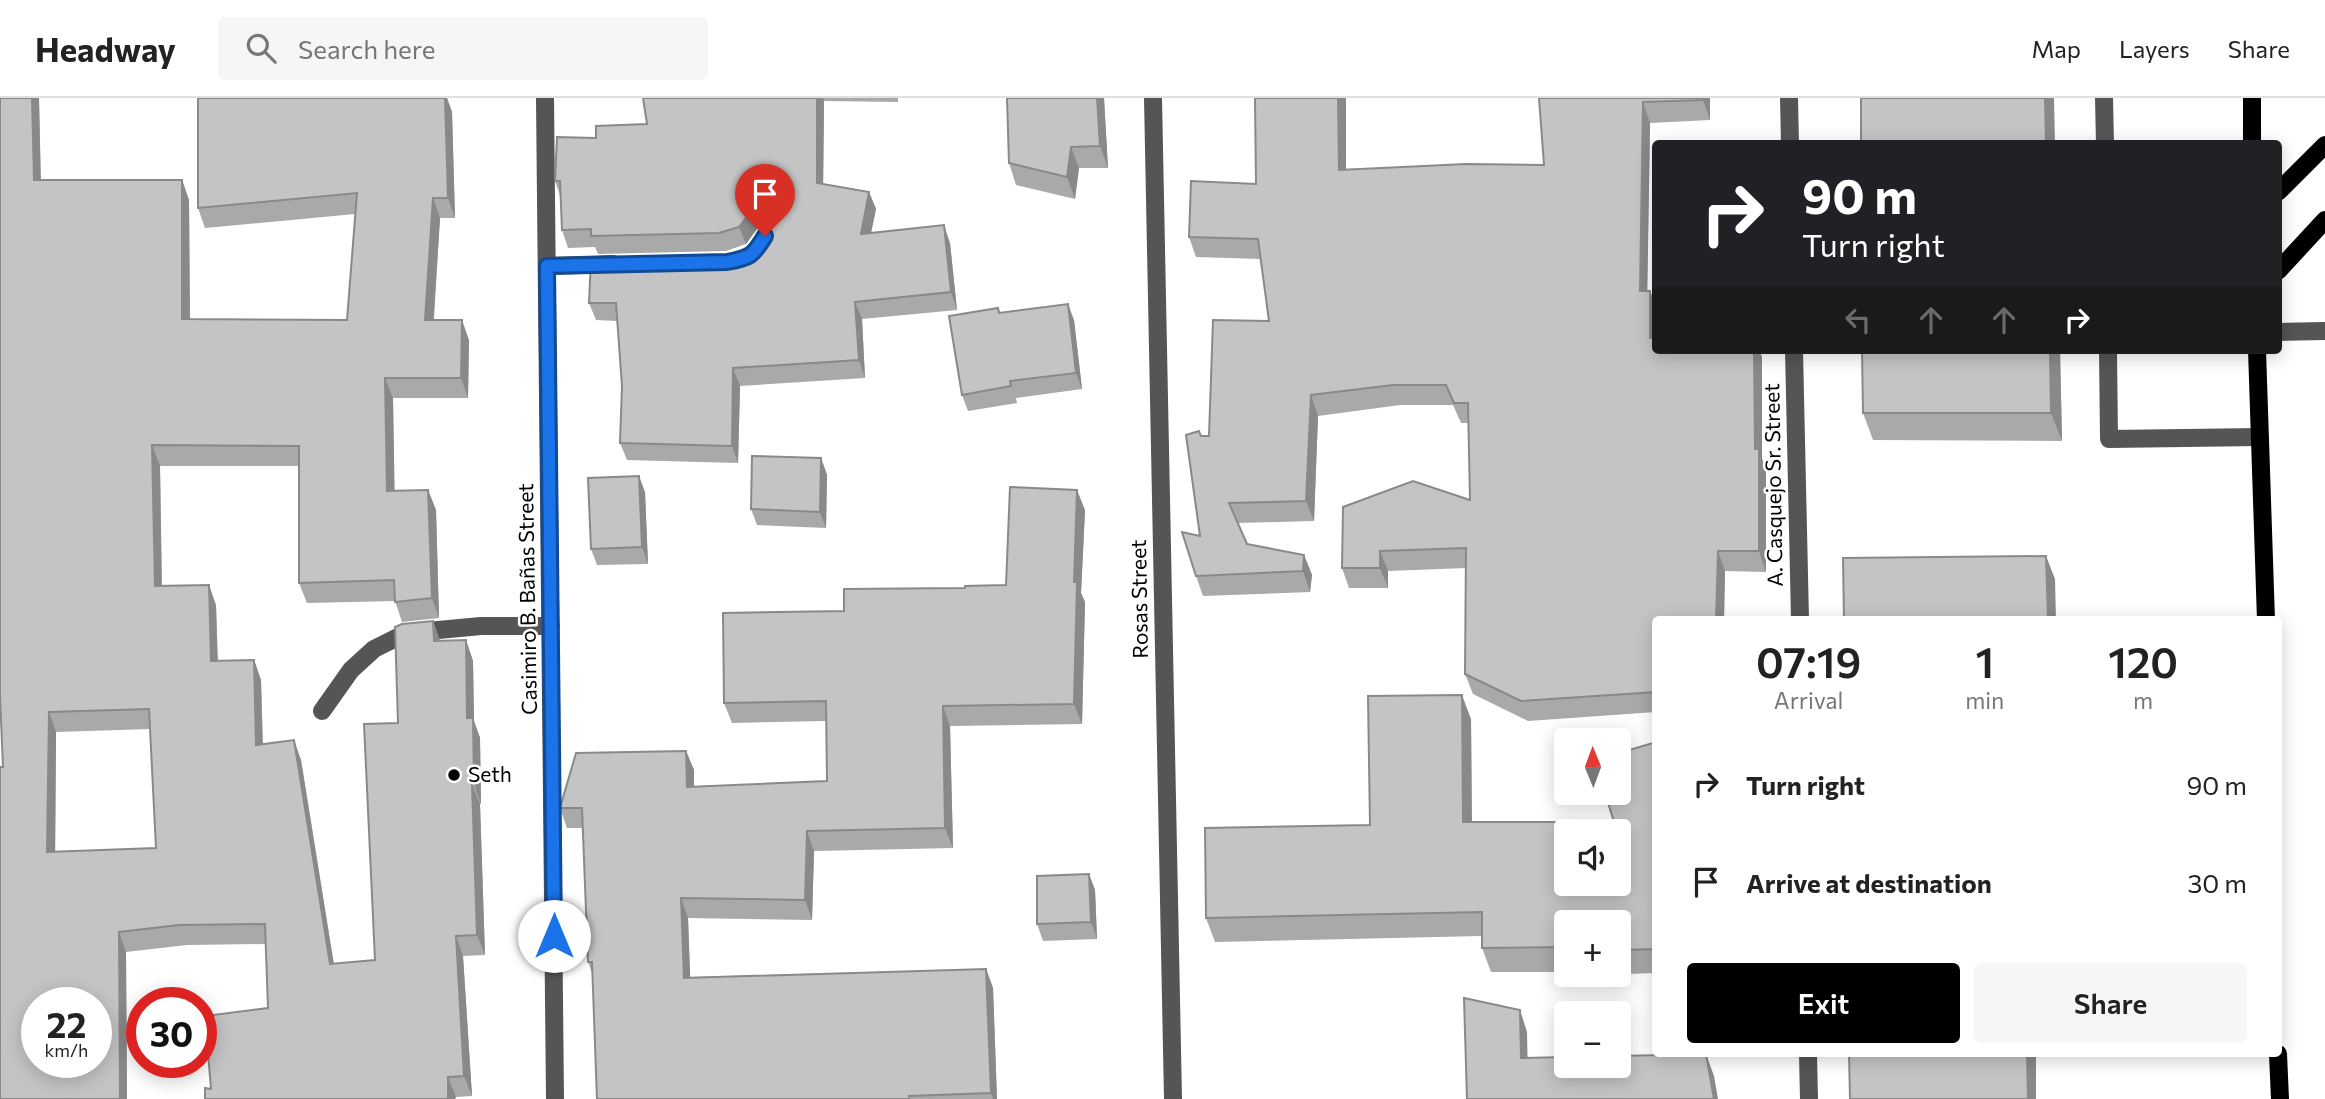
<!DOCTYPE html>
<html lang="en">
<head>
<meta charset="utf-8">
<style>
	body { margin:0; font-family:Commissioner,sans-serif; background:#f6f6f6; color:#222; height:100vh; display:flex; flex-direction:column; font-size:26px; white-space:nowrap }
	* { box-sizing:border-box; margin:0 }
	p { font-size:23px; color:#767676 }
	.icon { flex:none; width:38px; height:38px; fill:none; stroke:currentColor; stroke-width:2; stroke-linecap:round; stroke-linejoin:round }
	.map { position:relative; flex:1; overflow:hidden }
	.details { position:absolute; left:1652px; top:518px; width:630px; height:441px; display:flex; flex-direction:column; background:#fff; border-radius:7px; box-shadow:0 4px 18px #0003 }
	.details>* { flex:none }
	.hud { position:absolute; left:1652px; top:42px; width:630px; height:214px; border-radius:7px; box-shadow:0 4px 18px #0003; background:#202124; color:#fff; overflow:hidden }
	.needle { width:46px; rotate:359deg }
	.buttons { position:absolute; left:1554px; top:630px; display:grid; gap:14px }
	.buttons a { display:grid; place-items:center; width:77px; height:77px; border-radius:7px; background:#fff; box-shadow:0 4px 18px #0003; font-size:35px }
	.speed { position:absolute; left:21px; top:889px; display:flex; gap:14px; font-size:35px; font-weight:700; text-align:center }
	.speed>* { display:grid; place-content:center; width:91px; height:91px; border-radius:50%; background:#fff; box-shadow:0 4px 18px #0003; line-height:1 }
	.speed small { font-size:18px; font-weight:400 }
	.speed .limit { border:10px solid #d22; background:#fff; color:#111 }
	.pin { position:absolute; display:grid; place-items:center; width:60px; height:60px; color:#fff; margin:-72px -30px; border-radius:50% 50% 50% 0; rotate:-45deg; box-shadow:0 0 7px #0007 }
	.pin .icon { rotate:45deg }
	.me { position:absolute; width:77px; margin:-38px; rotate:0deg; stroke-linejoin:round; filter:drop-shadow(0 0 5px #0008) }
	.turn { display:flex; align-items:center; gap:24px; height:147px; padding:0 35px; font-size:32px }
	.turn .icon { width:91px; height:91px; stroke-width:2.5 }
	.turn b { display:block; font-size:49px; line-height:60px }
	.lanes { display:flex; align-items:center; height:66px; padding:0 35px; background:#0003; justify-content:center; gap:35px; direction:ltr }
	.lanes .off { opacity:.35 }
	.eta { display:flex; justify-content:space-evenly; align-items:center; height:119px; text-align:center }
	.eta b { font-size:42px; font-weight:600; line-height:49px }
	.cta { display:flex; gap:14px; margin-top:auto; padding:14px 35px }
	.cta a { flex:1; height:80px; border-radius:7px; background:#000; color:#fff; font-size:28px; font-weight:600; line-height:80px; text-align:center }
	.cta a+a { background:#f6f6f6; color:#222 }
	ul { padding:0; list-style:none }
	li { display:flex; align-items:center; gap:21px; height:98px; padding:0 35px }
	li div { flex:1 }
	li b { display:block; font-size:26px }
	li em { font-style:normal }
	header { display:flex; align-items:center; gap:42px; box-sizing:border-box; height:98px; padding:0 35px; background:#fff; border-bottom:2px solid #e0e0e0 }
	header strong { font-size:33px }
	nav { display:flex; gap:38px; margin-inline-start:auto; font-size:24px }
	.search { width:490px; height:63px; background:#f6f6f6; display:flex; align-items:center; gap:18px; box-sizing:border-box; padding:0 24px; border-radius:7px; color:#767676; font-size:26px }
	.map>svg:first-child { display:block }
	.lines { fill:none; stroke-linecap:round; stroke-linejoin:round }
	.minor { stroke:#555; stroke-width:18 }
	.major { stroke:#000; stroke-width:18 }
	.wall { fill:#a9a9a9; fill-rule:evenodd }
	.shaded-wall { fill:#898989 }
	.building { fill:#c4c4c4; stroke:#898989; stroke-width:2; fill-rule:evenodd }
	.route-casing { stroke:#114b97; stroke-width:18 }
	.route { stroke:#1a73e8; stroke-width:12 }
	.poi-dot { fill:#000; stroke:#fff; stroke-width:2.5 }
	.labels { text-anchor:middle; stroke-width:5; stroke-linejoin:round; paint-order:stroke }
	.street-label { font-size:21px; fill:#000; stroke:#fff }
	.poi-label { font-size:21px; fill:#000; stroke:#fff; text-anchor:start }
</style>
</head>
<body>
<header>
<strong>Headway</strong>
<div class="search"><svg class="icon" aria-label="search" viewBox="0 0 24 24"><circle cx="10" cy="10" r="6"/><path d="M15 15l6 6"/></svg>Search here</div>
<nav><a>Map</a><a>Layers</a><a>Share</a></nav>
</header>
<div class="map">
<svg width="2325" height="1001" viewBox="0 0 2325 1001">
	<rect width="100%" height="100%" fill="#fff"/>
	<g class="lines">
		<path class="minor" d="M 545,0 L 555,1001
			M 1153,0 L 1173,1001
			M 1789,0 L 1790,46
			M 2104,0 L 2105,46
			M 547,168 L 613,166
			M 2278,234 L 2325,233
			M 1794,252 L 1800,522
			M 2108,252 L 2109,341 L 2260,339
			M 322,613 L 351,572 L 374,551 L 406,535 L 481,528 L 551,528
			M 1808,956 L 1809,1001"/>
		<path class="major" d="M 2252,0 L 2252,46
			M 2278,94 L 2325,47
			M 2278,173 L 2325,122
			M 2257,252 L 2266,522
			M 2278,956 L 2280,1001"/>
	</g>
	<path class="wall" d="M 0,0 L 39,0 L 41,82 L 182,82 L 189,102 L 190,221 L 347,222 L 355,116 L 205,130 L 198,110 L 198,0 L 447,0 L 452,14 L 455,120 L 440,120 L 434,222 L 469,242 L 468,300 L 393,300 L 394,393 L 428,392 L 436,412 L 439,520 L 402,524 L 395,503 L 307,505 L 299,485 L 299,368 L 160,368 L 162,488 L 216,507 L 218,563 L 254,562 L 261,582 L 263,646 L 301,662 L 334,866 L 375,862 L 398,625 L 433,523 L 440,543 L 466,542 L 473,563 L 474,623 L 480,640 L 481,706 L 480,706 L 485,857 L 463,858 L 472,998 L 456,999 L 455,1001 L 205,1001 L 268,910 L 265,846 L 187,847 L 126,854 L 127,1001 L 3,669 ZM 150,631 L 156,750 L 55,754 L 56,634 Z
		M 643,0 L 898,0 L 898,4 L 824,3 L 823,86 L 869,94 L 876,111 L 871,135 L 950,145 L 957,212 L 862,221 L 865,280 L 740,288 L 738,365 L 627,362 L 620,345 L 622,288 L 617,223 L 596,222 L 589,205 L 721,158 L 735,155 L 751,148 L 759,141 L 776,113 L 770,113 L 746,146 L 726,153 L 598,156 L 595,149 L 568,150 L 562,132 L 560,97 L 555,83 L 596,40 L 647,26 Z
		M 1007,0 L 1104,0 L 1108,70 L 1079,70 L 1075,101 L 1016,87 L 1009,65 Z
		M 1346,0 L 1346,71 L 1544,67 L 1539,0 L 1710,0 L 1710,22 L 1650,25 L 1647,193 L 1650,193 L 1656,207 L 1656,252 L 1759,252 L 1762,259 L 1762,361 L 1766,371 L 1766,474 L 1725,473 L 1724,522 L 1656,522 L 1656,614 L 1528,623 L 1473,596 L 1465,576 L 1466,470 L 1388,473 L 1388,490 L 1349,490 L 1342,470 L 1470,402 L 1468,325 L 1461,325 L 1453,307 L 1400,307 L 1318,318 L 1314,423 L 1238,425 L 1247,446 L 1304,457 L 1312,477 L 1310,494 L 1203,498 L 1196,478 L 1200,438 L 1201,338 L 1209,338 L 1269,223 L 1261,161 L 1196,159 L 1189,139 L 1256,86 Z
		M 998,210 L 1000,214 L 1074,222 L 1082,291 L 1016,300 L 1017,305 L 968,313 L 962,297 Z
		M 2060,252 L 2062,343 L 1873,342 L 1863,315 Z
		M 821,360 L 827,377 L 826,430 L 757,427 L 751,411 Z
		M 645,394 L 648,466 L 597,467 L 591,451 Z
		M 1085,412 L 1081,495 L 1085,504 L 1082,626 L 950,628 L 953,750 L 814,753 L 812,822 L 688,820 L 690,879 L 986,871 L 993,890 L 997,1001 L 597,1001 L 593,878 L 588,864 L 583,730 L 567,730 L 560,710 L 686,653 L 694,672 L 694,689 L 827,683 L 826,623 L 732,625 L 724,605 L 844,513 L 965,490 L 1006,487 Z
		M 1471,621 L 1472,724 L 1614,724 L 1656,644 L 1656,875 L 1625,876 L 1624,873 L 1619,873 L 1619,824 L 1566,824 L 1566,874 L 1491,874 L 1482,850 L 1482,838 L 1215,844 L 1206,820 L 1370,727 Z
		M 1089,776 L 1095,792 L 1097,841 L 1043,843 L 1037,826 Z"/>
	<path class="shaded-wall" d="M 32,0 L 39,0 L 39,1 L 41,102 L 34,82 Z
		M 445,0 L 447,0 L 452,14 L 455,120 L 448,100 Z
		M 817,0 L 823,0 L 824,3 L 823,102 L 817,85 Z
		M 1097,0 L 1104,0 L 1108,70 L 1100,48 Z
		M 1338,0 L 1346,0 L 1346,92 L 1339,72 Z
		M 1703,0 L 1710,0 L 1710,22 L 1703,2 Z
		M 2045,0 L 2054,0 L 2055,46 L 2046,46 Z
		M 1643,4 L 1650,25 L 1647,213 L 1640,193 Z
		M 1071,49 L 1079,70 L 1075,101 L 1067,79 Z
		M 182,82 L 189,102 L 190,241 L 182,221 Z
		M 869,94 L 876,111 L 867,154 L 861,136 Z
		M 764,95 L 770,113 L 746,146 L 739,129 Z
		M 433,100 L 440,120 L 432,242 L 425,222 Z
		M 944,127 L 950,145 L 957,212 L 951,194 Z
		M 1650,193 L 1656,207 L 1656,252 L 1650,240 Z
		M 855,204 L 862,221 L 865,280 L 859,262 Z
		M 1068,206 L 1074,222 L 1082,291 L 1076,275 Z
		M 462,222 L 469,242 L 468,300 L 461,280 Z
		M 1754,252 L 1759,252 L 1762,259 L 1762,361 L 1766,371 L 1766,474 L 1759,453 L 1755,351 Z
		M 2050,252 L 2060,252 L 2062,343 L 2051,315 Z
		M 733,270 L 740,288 L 738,365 L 732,348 Z
		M 385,280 L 393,300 L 395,413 L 387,393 Z
		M 1311,297 L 1318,318 L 1314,423 L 1306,403 Z
		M 152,347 L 160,368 L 162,508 L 155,488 Z
		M 821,360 L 827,377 L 826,430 L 820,414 Z
		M 639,378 L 645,394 L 648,466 L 642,449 Z
		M 428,392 L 436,412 L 439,520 L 432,500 Z
		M 1077,392 L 1085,412 L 1081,495 L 1085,504 L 1082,626 L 1074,606 L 1074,484 Z
		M 1380,453 L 1388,473 L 1388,490 L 1380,470 Z
		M 1718,453 L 1725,473 L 1724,522 L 1716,522 Z
		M 1304,457 L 1312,477 L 1310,494 L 1303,473 Z
		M 2046,458 L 2055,481 L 2056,522 L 2048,522 Z
		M 209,487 L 216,507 L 218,583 L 211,563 Z
		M 433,523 L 440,543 L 434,543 Z
		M 466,542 L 473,563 L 474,623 L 480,640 L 481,706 L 474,686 L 467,620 Z
		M 254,562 L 261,582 L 263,667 L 256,647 Z
		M 1462,597 L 1471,621 L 1472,749 L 1463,724 Z
		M 943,608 L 950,628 L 953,750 L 945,730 Z
		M 49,614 L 56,634 L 55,774 L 47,754 Z
		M 294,642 L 301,662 L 337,887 L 330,866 Z
		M 686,653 L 694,672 L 694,709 L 687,689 Z
		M 472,686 L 480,706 L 485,857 L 477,837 Z
		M 807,733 L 814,753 L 812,822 L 805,802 Z
		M 1089,776 L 1095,792 L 1097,841 L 1091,824 Z
		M 681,800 L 688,820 L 691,900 L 684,880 Z
		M 119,834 L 126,854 L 127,1001 L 120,1001 Z
		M 456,838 L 463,858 L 472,998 L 464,978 Z
		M 986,871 L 993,890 L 997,1001 L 993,1001 L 991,995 Z
		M 1520,912 L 1527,934 L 1528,981 L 1521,960 Z
		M 1706,956 L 1714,978 L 1718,1001 L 1714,1001 Z
		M 2027,956 L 2036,956 L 2036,1001 L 2028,1001 Z
		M 448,979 L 456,999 L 455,1001 L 448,1001 Z"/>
	<path class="building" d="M 0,0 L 32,0 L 34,82 L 182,82 L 182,221 L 347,222 L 357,95 L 198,110 L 198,0 L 445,0 L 448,100 L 433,100 L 425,222 L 462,222 L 461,280 L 385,280 L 387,393 L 428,392 L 432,500 L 395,504 L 394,482 L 299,485 L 299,348 L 152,347 L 155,488 L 209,487 L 211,563 L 254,562 L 256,647 L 294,642 L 330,866 L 375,862 L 364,626 L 398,625 L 395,529 L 402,526 L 433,523 L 434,543 L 466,542 L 467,620 L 473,620 L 474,686 L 472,686 L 477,837 L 456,838 L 464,978 L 448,979 L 448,1001 L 205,1001 L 205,990 L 211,991 L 205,918 L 268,910 L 265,826 L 179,827 L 119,834 L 120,1001 L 0,1001 L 0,669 L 3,669 L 0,598 ZM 149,611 L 156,750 L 47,754 L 49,614 ZM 37,905 L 96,905 L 96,964 L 37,964 Z
		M 643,0 L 817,0 L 817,85 L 869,94 L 861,136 L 944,127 L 951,194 L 855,204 L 859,262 L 733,270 L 732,348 L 620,345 L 622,288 L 616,205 L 589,205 L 591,161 L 721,158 L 735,155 L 751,148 L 759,141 L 780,106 L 775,96 L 764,95 L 739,129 L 719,135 L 591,138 L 591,131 L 562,132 L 560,83 L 555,83 L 557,39 L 596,40 L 596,28 L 647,26 Z
		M 1007,0 L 1097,0 L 1100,48 L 1071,49 L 1067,79 L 1009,65 Z
		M 1255,0 L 1338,0 L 1339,72 L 1466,66 L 1544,67 L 1539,0 L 1703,0 L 1703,2 L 1643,4 L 1640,193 L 1650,193 L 1650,240 L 1656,240 L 1656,252 L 1754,252 L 1755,351 L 1759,351 L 1759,453 L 1718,453 L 1716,522 L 1656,522 L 1656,594 L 1521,603 L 1465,576 L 1466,450 L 1380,453 L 1380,470 L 1342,470 L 1343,409 L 1413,383 L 1470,402 L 1468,305 L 1454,305 L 1446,287 L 1393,287 L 1311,297 L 1306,403 L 1229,405 L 1247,446 L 1304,457 L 1303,473 L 1196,478 L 1182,434 L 1200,438 L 1186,337 L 1199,333 L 1201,338 L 1209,338 L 1213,222 L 1269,223 L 1258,141 L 1189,139 L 1191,83 L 1256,86 Z
		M 1861,0 L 2045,0 L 2046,46 L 1861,46 Z
		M 1068,206 L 1076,275 L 1010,283 L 1011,288 L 962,297 L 949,218 L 998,210 L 999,215 Z
		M 1862,252 L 2050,252 L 2051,315 L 1863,315 Z
		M 752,358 L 821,360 L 820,414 L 751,411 Z
		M 639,378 L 642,449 L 591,451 L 588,380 Z
		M 1010,389 L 1077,392 L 1074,484 L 1077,484 L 1074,606 L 943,608 L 945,730 L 807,733 L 805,802 L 681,800 L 684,880 L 986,871 L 991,995 L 909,998 L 909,1001 L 597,1001 L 592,864 L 588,864 L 582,710 L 560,710 L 576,655 L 686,653 L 687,689 L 827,683 L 826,603 L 724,605 L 723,515 L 844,513 L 844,491 L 965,490 L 965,488 L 1006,487 Z
		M 2046,458 L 2048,522 L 1844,522 L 1843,460 Z
		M 1462,597 L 1463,724 L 1614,724 L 1605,695 L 1619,695 L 1619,655 L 1656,644 L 1656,851 L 1619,852 L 1619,824 L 1566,824 L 1566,849 L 1482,850 L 1482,814 L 1206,820 L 1205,730 L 1370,727 L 1368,598 ZM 1566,733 L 1619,733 L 1619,786 L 1566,786 Z
		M 1089,776 L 1091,824 L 1037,826 L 1037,778 Z
		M 1464,900 L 1520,912 L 1521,960 L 1566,959 L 1566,968 L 1619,968 L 1619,958 L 1706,956 L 1714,1001 L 1467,1001 Z
		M 1849,956 L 2027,956 L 2028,1001 L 1850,1001 Z"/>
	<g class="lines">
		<g class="route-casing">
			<path id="route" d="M 554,838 L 547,168 L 727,164 C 750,160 753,158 765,138"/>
		</g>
		<use href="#route" class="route"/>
	</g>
	<circle class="poi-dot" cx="454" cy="677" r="7"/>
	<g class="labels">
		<g class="street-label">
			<text transform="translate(1774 387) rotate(-91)" y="7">A. Casquejo Sr. Street</text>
			<text transform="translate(528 501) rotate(-91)" y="7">Casimiro B. Bañas Street</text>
			<text transform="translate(1140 501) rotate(-91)" y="7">Rosas Street</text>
		</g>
		<g class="poi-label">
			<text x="468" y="684">Seth</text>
		</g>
	</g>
</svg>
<div class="buttons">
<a><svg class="needle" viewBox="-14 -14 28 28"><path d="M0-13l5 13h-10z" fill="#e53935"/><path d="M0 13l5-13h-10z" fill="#767676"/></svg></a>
<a><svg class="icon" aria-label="sound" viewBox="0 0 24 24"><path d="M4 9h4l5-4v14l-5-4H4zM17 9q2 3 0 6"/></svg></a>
<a>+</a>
<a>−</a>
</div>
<div class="speed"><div>22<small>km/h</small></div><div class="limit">30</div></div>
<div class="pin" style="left:765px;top:138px;background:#d93025"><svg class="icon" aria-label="arrive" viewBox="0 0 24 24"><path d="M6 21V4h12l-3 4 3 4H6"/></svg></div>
<svg class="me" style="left:554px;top:838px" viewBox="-20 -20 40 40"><circle r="19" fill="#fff"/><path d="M0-13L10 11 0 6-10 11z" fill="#1a73e8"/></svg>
<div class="hud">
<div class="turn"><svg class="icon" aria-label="right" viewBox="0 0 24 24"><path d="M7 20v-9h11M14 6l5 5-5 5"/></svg><div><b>90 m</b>Turn right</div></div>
<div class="lanes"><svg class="icon off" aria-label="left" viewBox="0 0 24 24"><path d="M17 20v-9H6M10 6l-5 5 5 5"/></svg><svg class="icon off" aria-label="ahead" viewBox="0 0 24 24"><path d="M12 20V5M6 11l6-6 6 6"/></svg><svg class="icon off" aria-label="ahead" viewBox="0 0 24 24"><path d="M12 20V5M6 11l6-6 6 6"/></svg><svg class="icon" aria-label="right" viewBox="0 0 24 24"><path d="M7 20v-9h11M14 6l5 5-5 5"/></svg></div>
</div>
<section class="details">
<div class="eta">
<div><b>07:19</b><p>Arrival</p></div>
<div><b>1</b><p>min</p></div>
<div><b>120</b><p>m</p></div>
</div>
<ul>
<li><svg class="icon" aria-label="right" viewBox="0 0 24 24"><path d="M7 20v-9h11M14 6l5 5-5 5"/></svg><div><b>Turn right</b></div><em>90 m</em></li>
<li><svg class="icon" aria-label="arrive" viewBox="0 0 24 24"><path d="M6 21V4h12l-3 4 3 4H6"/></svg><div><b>Arrive at destination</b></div><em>30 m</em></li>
</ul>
<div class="cta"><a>Exit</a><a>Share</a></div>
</section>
</div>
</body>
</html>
